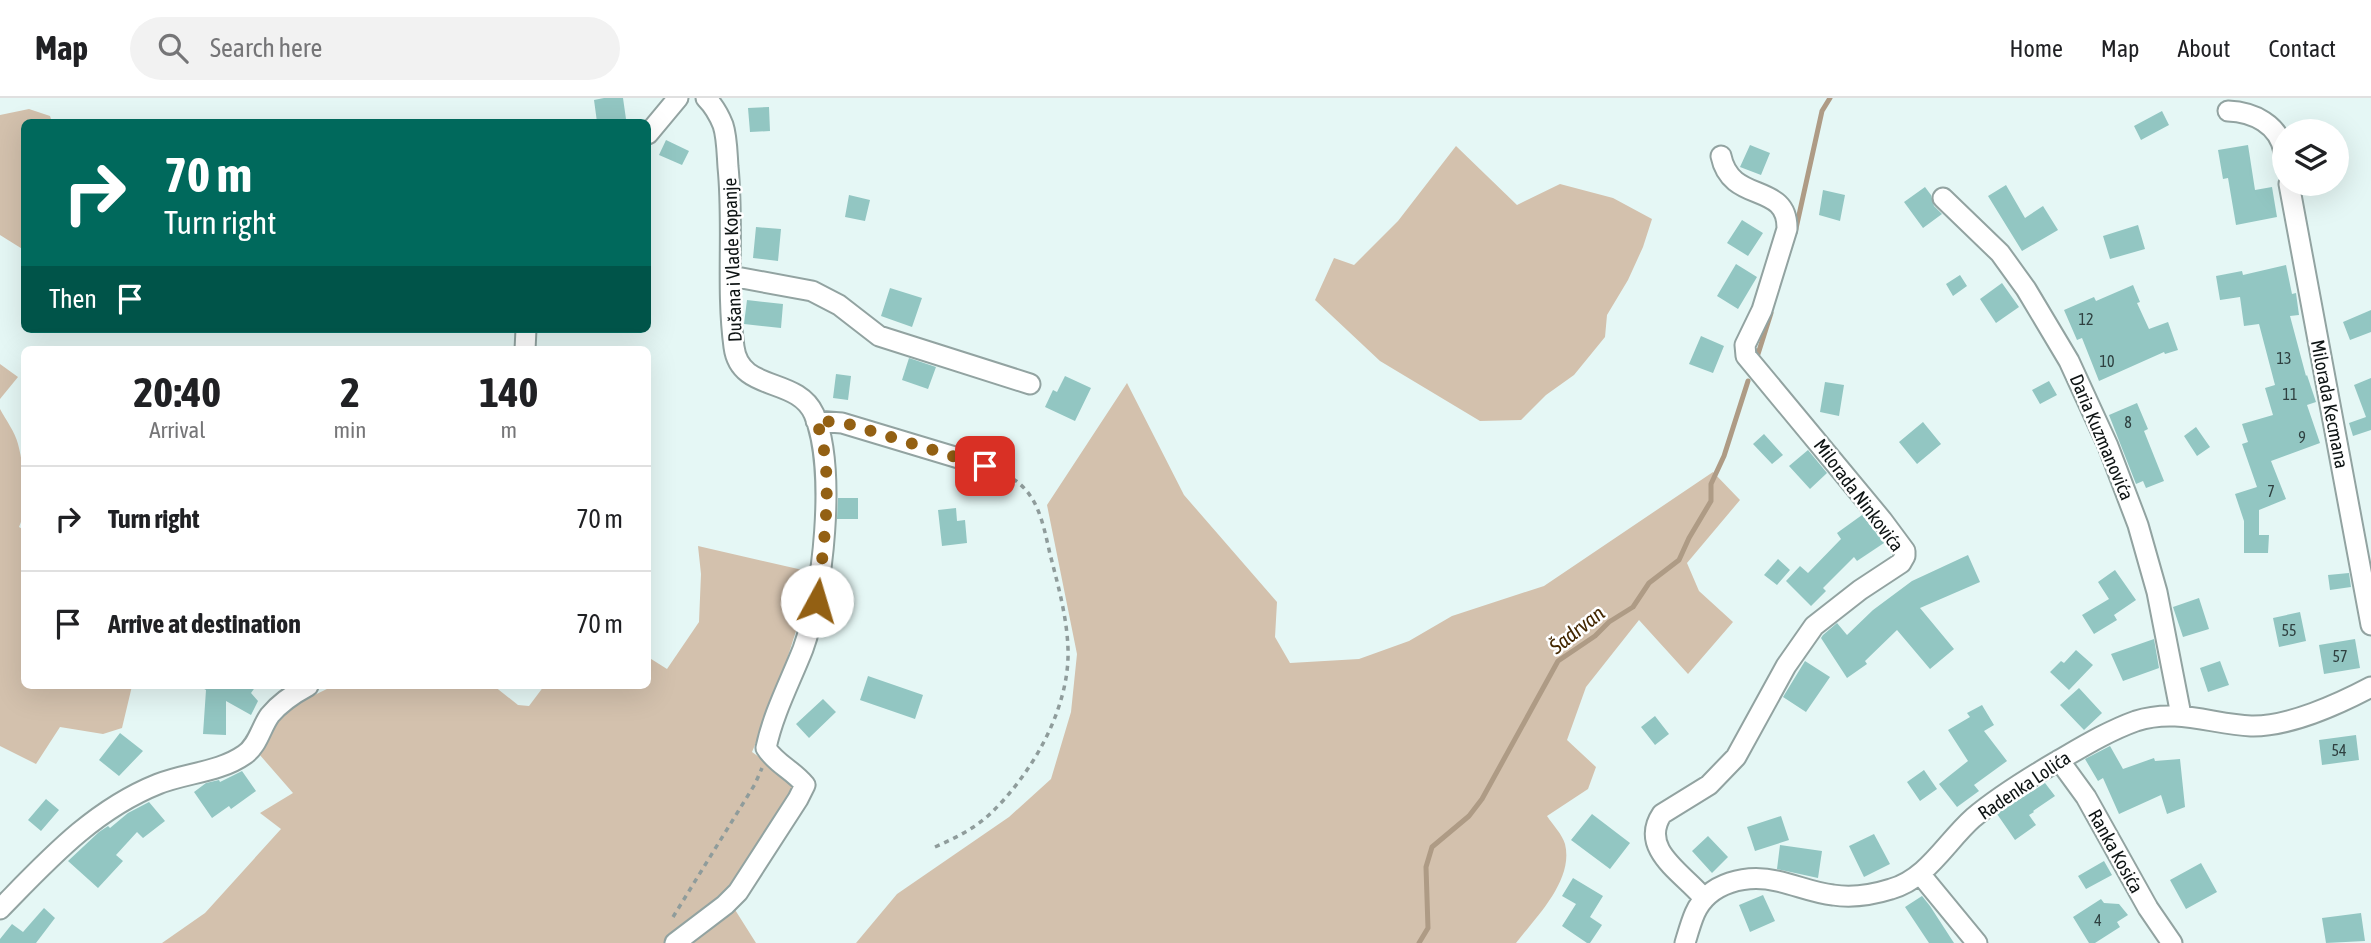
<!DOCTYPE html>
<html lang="en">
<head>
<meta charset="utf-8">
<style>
	body { margin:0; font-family:"Asap Condensed",sans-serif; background:#f2f2f2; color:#202124; height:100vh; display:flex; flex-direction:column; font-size:26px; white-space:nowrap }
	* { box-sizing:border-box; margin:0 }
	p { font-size:23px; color:#757577 }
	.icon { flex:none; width:38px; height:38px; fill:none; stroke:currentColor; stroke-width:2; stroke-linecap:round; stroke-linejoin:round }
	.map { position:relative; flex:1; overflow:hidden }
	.side { position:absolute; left:21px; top:248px; width:630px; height:343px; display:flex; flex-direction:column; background:#fff; border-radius:10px; box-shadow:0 7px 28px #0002 }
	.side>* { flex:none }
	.guide { position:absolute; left:21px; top:21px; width:630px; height:214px; border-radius:10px; box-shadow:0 7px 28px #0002; background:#00695c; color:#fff; overflow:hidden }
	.tools { position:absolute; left:2272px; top:21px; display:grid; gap:14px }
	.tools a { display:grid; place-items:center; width:77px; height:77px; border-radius:50%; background:#fff; box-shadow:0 7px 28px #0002; font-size:35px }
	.pin { position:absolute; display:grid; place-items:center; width:60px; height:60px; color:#fff; margin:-30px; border-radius:14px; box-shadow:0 4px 10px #0006 }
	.me { position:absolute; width:77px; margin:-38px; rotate:6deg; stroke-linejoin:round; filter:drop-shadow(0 0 5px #0008) }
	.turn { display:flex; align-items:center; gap:24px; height:147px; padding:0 28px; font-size:32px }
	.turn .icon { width:91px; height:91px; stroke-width:2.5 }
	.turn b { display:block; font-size:49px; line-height:60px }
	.then { display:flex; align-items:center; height:66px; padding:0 28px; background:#0003; gap:14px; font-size:26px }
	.eta { display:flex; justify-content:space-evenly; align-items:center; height:119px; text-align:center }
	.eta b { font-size:42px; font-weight:700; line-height:49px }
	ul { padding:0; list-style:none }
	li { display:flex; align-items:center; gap:21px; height:105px; padding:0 28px; border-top:2px solid #e0e0e0 }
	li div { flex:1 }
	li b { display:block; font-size:26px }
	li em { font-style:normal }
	header { display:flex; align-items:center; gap:42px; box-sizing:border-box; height:98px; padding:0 35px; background:#fff; border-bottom:2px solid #e0e0e0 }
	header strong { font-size:33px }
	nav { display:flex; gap:38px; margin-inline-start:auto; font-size:24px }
	.search { width:490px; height:63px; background:#f2f2f2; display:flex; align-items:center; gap:18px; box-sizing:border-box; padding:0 24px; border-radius:38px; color:#757577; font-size:26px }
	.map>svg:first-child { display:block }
	.green { fill:#d3c1ad }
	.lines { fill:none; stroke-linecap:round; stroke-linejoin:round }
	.stream { stroke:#ae9b85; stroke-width:5 }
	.building { fill:#92c6c2 }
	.street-casing { stroke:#92a3a1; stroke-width:23 }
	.path { stroke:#8f9c9b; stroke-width:3.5; stroke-dasharray:5 5; stroke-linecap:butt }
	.street { stroke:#fff; stroke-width:19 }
	.route { stroke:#936013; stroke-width:12; stroke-dasharray:0 21.6 }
	.labels { text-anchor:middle; stroke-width:5; stroke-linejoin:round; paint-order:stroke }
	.number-label { font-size:16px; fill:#2f4040 }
	.street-label { font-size:19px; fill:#0e1414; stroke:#fff }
	.water-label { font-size:21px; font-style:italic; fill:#432700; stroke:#fff }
</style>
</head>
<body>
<header>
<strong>Map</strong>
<div class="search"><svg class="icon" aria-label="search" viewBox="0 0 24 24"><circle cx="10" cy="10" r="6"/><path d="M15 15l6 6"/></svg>Search here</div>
<nav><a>Home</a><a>Map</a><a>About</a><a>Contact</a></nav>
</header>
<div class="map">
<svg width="2371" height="845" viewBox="0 0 2371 845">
	<rect width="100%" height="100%" fill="#e5f7f5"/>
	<path class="green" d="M 29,11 L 50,18 L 52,24 L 24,24 L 24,152 L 0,137 L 0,17 Z
		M 1456,48 L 1517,107 L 1560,86 L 1613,100 L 1652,121 L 1643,149 L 1628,182 L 1607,217 L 1605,239 L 1574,277 L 1546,297 L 1521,322 L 1480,323 L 1380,263 L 1315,202 L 1334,160 L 1354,167 L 1398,123 Z
		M 0,266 L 18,279 L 0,301 Z
		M 1127,285 L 1184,397 L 1277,504 L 1275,539 L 1290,565 L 1359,561 L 1409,543 L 1452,518 L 1544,488 L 1713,374 L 1740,402 L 1687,465 L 1699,493 L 1733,524 L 1688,576 L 1639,522 L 1586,589 L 1567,642 L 1596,669 L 1588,691 L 1547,718 C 1553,727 1562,736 1565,746 C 1574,782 1536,819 1516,845 L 856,845 L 897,796 L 1009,719 L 1051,681 L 1071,614 L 1077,556 L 1047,407 Z
		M 0,311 C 6,322 15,334 18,346 C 24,369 29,408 19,429 L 24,432 L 24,588 L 132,588 L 122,630 L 103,636 L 60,629 L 36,666 L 0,648 Z
		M 698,448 L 807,473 L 802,514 L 776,596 L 752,654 L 796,685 L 734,791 L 667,845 L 162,845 L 205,815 L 281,731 L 260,715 L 293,695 L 259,656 L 282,616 L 290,609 L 333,588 L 494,588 L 518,607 L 529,608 L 544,588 L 648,588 L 648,559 L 667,571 L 699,524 L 701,476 Z
		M 732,807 L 756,845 L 684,845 Z"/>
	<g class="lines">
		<path class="stream" d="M 1795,135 L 1822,13 L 1830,0
			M 1758,256 L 1771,215
			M 1419,845 L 1428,830 L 1426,769 L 1432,749 L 1469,718 L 1482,701 L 1558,563 L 1595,538 L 1609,524 L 1633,509 L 1649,485 L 1679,462 L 1689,440 L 1711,403 L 1711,386 L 1724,358 L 1748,283"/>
	</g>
	<path class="building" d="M 604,0 L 623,0 L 626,21 L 597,24 L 594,2 Z
		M 769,9 L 770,33 L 750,34 L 748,10 Z
		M 2162,13 L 2169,27 L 2141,42 L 2134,28 Z
		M 666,42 L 689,53 L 682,67 L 659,57 Z
		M 1750,47 L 1770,55 L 1761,77 L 1740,69 Z
		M 2248,47 L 2255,92 L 2272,89 L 2277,119 L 2236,127 L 2228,80 L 2223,81 L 2218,52 Z
		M 2006,87 L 2025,120 L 2043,108 L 2058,132 L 2022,153 L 1988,98 Z
		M 1925,89 L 1931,97 L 1934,108 L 1942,116 L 1923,130 L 1904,104 Z
		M 1823,92 L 1845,97 L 1840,123 L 1819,117 Z
		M 849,97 L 870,102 L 865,123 L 845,119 Z
		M 1742,122 L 1763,135 L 1748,158 L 1727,145 Z
		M 2138,127 L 2145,151 L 2110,161 L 2103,138 Z
		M 756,129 L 781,131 L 778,163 L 753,160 Z
		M 1736,166 L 1757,179 L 1738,211 L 1717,198 Z
		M 2286,167 L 2292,196 L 2296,195 L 2299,217 L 2290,218 L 2306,278 L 2307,277 L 2316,304 L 2307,307 L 2320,345 L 2271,363 L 2286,401 L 2259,412 L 2259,437 L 2269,437 L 2268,455 L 2244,455 L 2244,423 L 2235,396 L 2257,389 L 2242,346 L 2248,344 L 2242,326 L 2273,317 L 2265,290 L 2275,287 L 2259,226 L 2244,228 L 2240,199 L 2220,202 L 2216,178 L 2242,173 L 2243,177 Z
		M 1960,177 L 1967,188 L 1953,198 L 1946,186 Z
		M 2002,185 L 2019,209 L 1996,225 L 1980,201 Z
		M 2133,187 L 2140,204 L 2137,205 L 2149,231 L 2168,224 L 2178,252 L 2165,256 L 2164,254 L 2099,283 L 2082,240 L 2077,242 L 2064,212 L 2094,199 L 2096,203 Z
		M 890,190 L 922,200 L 912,229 L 881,218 Z
		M 747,202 L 783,206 L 781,230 L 744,226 Z
		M 2371,212 L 2371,234 L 2350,242 L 2343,224 Z
		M 1701,238 L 1724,248 L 1713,275 L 1689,266 Z
		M 909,260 L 936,269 L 928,291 L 902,282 Z
		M 836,276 L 851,278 L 848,302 L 833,300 Z
		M 1065,278 L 1091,290 L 1075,323 L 1045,309 L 1053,292 L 1057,294 Z
		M 2371,280 L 2371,332 L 2353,338 L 2349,325 L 2366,319 L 2354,287 Z
		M 2049,283 L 2057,297 L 2040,306 L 2032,292 Z
		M 1825,284 L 1844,287 L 1839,318 L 1820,314 Z
		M 2137,305 L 2148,331 L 2144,333 L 2164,383 L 2146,390 L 2143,383 L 2136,386 L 2109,317 Z
		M 1923,324 L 1941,346 L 1917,366 L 1899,344 Z
		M 2196,329 L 2210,349 L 2197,358 L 2184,338 Z
		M 1764,336 L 1783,357 L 1772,366 L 1753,346 Z
		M 1808,352 L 1827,375 L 1810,391 L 1789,368 Z
		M 838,400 L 858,400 L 858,421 L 837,421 Z
		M 956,410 L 957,423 L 965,422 L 967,445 L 942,448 L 938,412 Z
		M 1862,417 L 1884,445 L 1857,463 L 1854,459 L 1823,490 L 1826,493 L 1811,508 L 1786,483 L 1800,468 L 1808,475 L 1841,441 L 1837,435 Z
		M 1968,457 L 1980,484 L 1920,510 L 1954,551 L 1930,571 L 1897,532 L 1865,563 L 1867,566 L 1847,580 L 1821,540 L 1823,537 L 1837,525 L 1847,537 L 1873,512 L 1912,483 Z
		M 1778,461 L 1790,472 L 1777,487 L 1764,477 Z
		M 2115,472 L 2136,502 L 2114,517 L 2117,522 L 2094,536 L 2082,517 L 2109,501 L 2098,484 Z
		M 2349,475 L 2351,489 L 2330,492 L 2328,477 Z
		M 2199,500 L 2209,531 L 2183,539 L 2173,509 Z
		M 2300,514 L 2306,543 L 2279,549 L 2273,520 Z
		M 2154,541 L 2159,570 L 2123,583 L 2111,556 Z
		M 2355,541 L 2360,570 L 2324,576 L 2319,547 Z
		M 2076,552 L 2093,567 L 2069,592 L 2050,574 L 2061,563 L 2064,565 Z
		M 1805,563 L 1830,579 L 1806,614 L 1783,599 Z
		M 2220,563 L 2229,587 L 2208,594 L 2200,570 Z
		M 868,578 L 923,597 L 915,621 L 860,602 Z
		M 199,588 L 256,588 L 251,595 L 258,603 L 251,617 L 226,603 L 226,637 L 203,636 L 206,592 Z
		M 2079,590 L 2102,615 L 2084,632 L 2060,607 Z
		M 823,601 L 836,614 L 809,640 L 796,626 Z
		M 1982,607 L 1994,627 L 1984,633 L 2007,663 L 1974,687 L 1979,693 L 1957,709 L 1939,686 L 1968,663 L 1948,632 L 1970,619 L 1967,615 Z
		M 1655,618 L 1669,636 L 1655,647 L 1641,629 Z
		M 120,635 L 143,653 L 119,678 L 99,662 Z
		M 2356,637 L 2359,662 L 2322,667 L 2319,642 Z
		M 2110,648 L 2123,671 L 2154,660 L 2155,663 L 2180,661 L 2185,709 L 2167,716 L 2161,697 L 2119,716 L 2103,680 L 2098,683 L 2085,661 Z
		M 1924,672 L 1937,691 L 1920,703 L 1907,684 Z
		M 242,673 L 256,693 L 231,711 L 229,708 L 212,720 L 194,694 L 206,685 L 219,682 L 220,684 Z
		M 2045,685 L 2055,698 L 2033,713 L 2034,714 L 2029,717 L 2036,727 L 2015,742 L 1997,716 Z
		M 46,701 L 59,712 L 41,733 L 28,722 Z
		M 149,704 L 165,723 L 143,740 L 137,734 L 116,757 L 123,763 L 98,790 L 68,763 L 99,734 L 108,728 L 110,730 L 128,715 Z
		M 1592,716 L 1630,745 L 1610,771 L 1571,742 Z
		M 1781,718 L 1789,742 L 1755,753 L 1747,729 Z
		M 1874,736 L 1890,766 L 1864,779 L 1849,748 Z
		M 1708,738 L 1728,759 L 1712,775 L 1692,753 Z
		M 1780,747 L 1822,753 L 1818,780 L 1777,771 Z
		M 2104,763 L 2112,777 L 2086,791 L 2078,778 Z
		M 2201,765 L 2217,794 L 2186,811 L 2170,782 Z
		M 1573,780 L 1603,798 L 1590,819 L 1602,827 L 1590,845 L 1587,845 L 1562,828 L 1576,806 L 1562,798 Z
		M 1763,797 L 1775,823 L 1750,834 L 1739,807 Z
		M 1922,798 L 1930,808 L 1954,845 L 1929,845 L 1905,809 Z
		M 2101,801 L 2104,805 L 2119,806 L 2128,817 L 2117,824 L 2120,829 L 2095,845 L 2089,845 L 2073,819 Z
		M 44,810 L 55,820 L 36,845 L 0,845 L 0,841 L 12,826 L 23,834 Z
		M 2361,815 L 2365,843 L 2326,845 L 2322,820 Z"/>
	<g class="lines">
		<g class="street-casing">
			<path id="street" d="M 2228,13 C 2253,14 2279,26 2284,54
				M 648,36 L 678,0
				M 2289,86 L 2371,527
				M 1943,100 L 2000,155 L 2026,191 L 2069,263 L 2108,348 L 2138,427 L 2157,494 L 2181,617
				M 731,178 L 812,193 L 839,207 L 879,238 L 1030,286
				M 525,252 L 526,231
				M 816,323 L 842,325 L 985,368
				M 2059,662 L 2086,699 L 2148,810 L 2172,845
				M 1921,777 L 1977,845
				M 1702,803 L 1701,797 C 1681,774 1639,750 1662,716 L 1709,687 L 1736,659 L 1786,568 L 1814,528 L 1860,492 L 1901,465 L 1905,458 L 1905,453 L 1882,422 L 1746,258 L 1745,247 L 1762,212 L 1787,131 C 1788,83 1731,107 1721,58
				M 0,811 C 48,762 93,712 158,686 C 185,675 220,674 244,657 C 258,648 261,629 270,617 C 280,605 295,595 308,588
				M 675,845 L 725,807 L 738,794 L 798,701 L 805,687 C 793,672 776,666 766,650 C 773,616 790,584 803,551 C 823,496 837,371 814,316 C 797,278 740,295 734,249 C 726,189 734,128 728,69 C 727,55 727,39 723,27 C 719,17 714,8 706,0
				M 1685,845 C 1688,835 1691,824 1695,815 C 1709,784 1747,776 1777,783 C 1796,787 1814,795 1833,797 C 1853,800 1872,797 1891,791 C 1927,781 1946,744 1973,720 C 1999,698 2027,681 2056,664 C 2082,649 2108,633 2136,623 C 2176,610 2212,626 2251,628 C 2288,629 2339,606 2371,589"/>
		</g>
		<path class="path" d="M 935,749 C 955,740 974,731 990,716 C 1032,676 1070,610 1068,551 C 1067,519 1058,487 1050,456 C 1042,421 1037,389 1000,374
			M 673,819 L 755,686 L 762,670"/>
		<use href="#street" class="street"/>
	</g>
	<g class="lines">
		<path class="route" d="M 817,503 C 823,454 836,369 816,323 L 842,324 L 985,368"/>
	</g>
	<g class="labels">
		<g class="number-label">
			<text x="2086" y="227">12</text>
			<text x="2284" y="266">13</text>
			<text x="2107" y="269">10</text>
			<text x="2290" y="302">11</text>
			<text x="2128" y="330">8</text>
			<text x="2302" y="345">9</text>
			<text x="2271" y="399">7</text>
			<text x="2289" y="538">55</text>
			<text x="2340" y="564">57</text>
			<text x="2339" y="658">54</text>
			<text x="2098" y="828">4</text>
		</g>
		<g class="street-label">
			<text transform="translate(732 162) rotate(-92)" y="7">Dušana i Vlade Kopanje</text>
			<text transform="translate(2330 306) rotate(79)" y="7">Milorada Kecmana</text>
			<text transform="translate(2102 339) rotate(67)" y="7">Daria Kuzmanovića</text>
			<text transform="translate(1859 397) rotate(53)" y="7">Milorada Ninkovića</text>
			<text transform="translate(2024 687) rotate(-34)" y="7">Radenka Lolića</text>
			<text transform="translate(2116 753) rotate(61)" y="7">Ranka Kosića</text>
		</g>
		<g class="water-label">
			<text transform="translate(1577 532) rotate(-38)" y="7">Šadrvan</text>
		</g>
	</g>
</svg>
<div class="tools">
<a><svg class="icon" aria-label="layers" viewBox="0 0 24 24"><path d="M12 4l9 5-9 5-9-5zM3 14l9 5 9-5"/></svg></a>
</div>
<div class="pin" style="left:985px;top:368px;background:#d93025"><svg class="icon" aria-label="arrive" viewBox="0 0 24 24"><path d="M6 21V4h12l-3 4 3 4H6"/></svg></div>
<svg class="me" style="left:817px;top:503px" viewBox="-20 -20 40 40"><circle r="19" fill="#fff"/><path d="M0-13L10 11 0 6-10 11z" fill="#936013"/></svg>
<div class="guide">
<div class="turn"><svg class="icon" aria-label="right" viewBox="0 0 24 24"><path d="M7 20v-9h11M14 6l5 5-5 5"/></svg><div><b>70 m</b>Turn right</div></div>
<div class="then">Then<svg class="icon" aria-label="arrive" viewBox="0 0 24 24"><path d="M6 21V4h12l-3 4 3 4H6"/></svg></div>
</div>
<section class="side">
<div class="eta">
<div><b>20:40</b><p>Arrival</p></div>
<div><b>2</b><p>min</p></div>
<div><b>140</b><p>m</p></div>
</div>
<ul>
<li><svg class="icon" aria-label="right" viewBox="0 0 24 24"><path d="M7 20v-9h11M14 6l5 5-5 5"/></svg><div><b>Turn right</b></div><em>70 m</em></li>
<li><svg class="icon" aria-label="arrive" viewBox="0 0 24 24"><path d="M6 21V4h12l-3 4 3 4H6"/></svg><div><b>Arrive at destination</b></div><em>70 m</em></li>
</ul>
</section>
</div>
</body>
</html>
